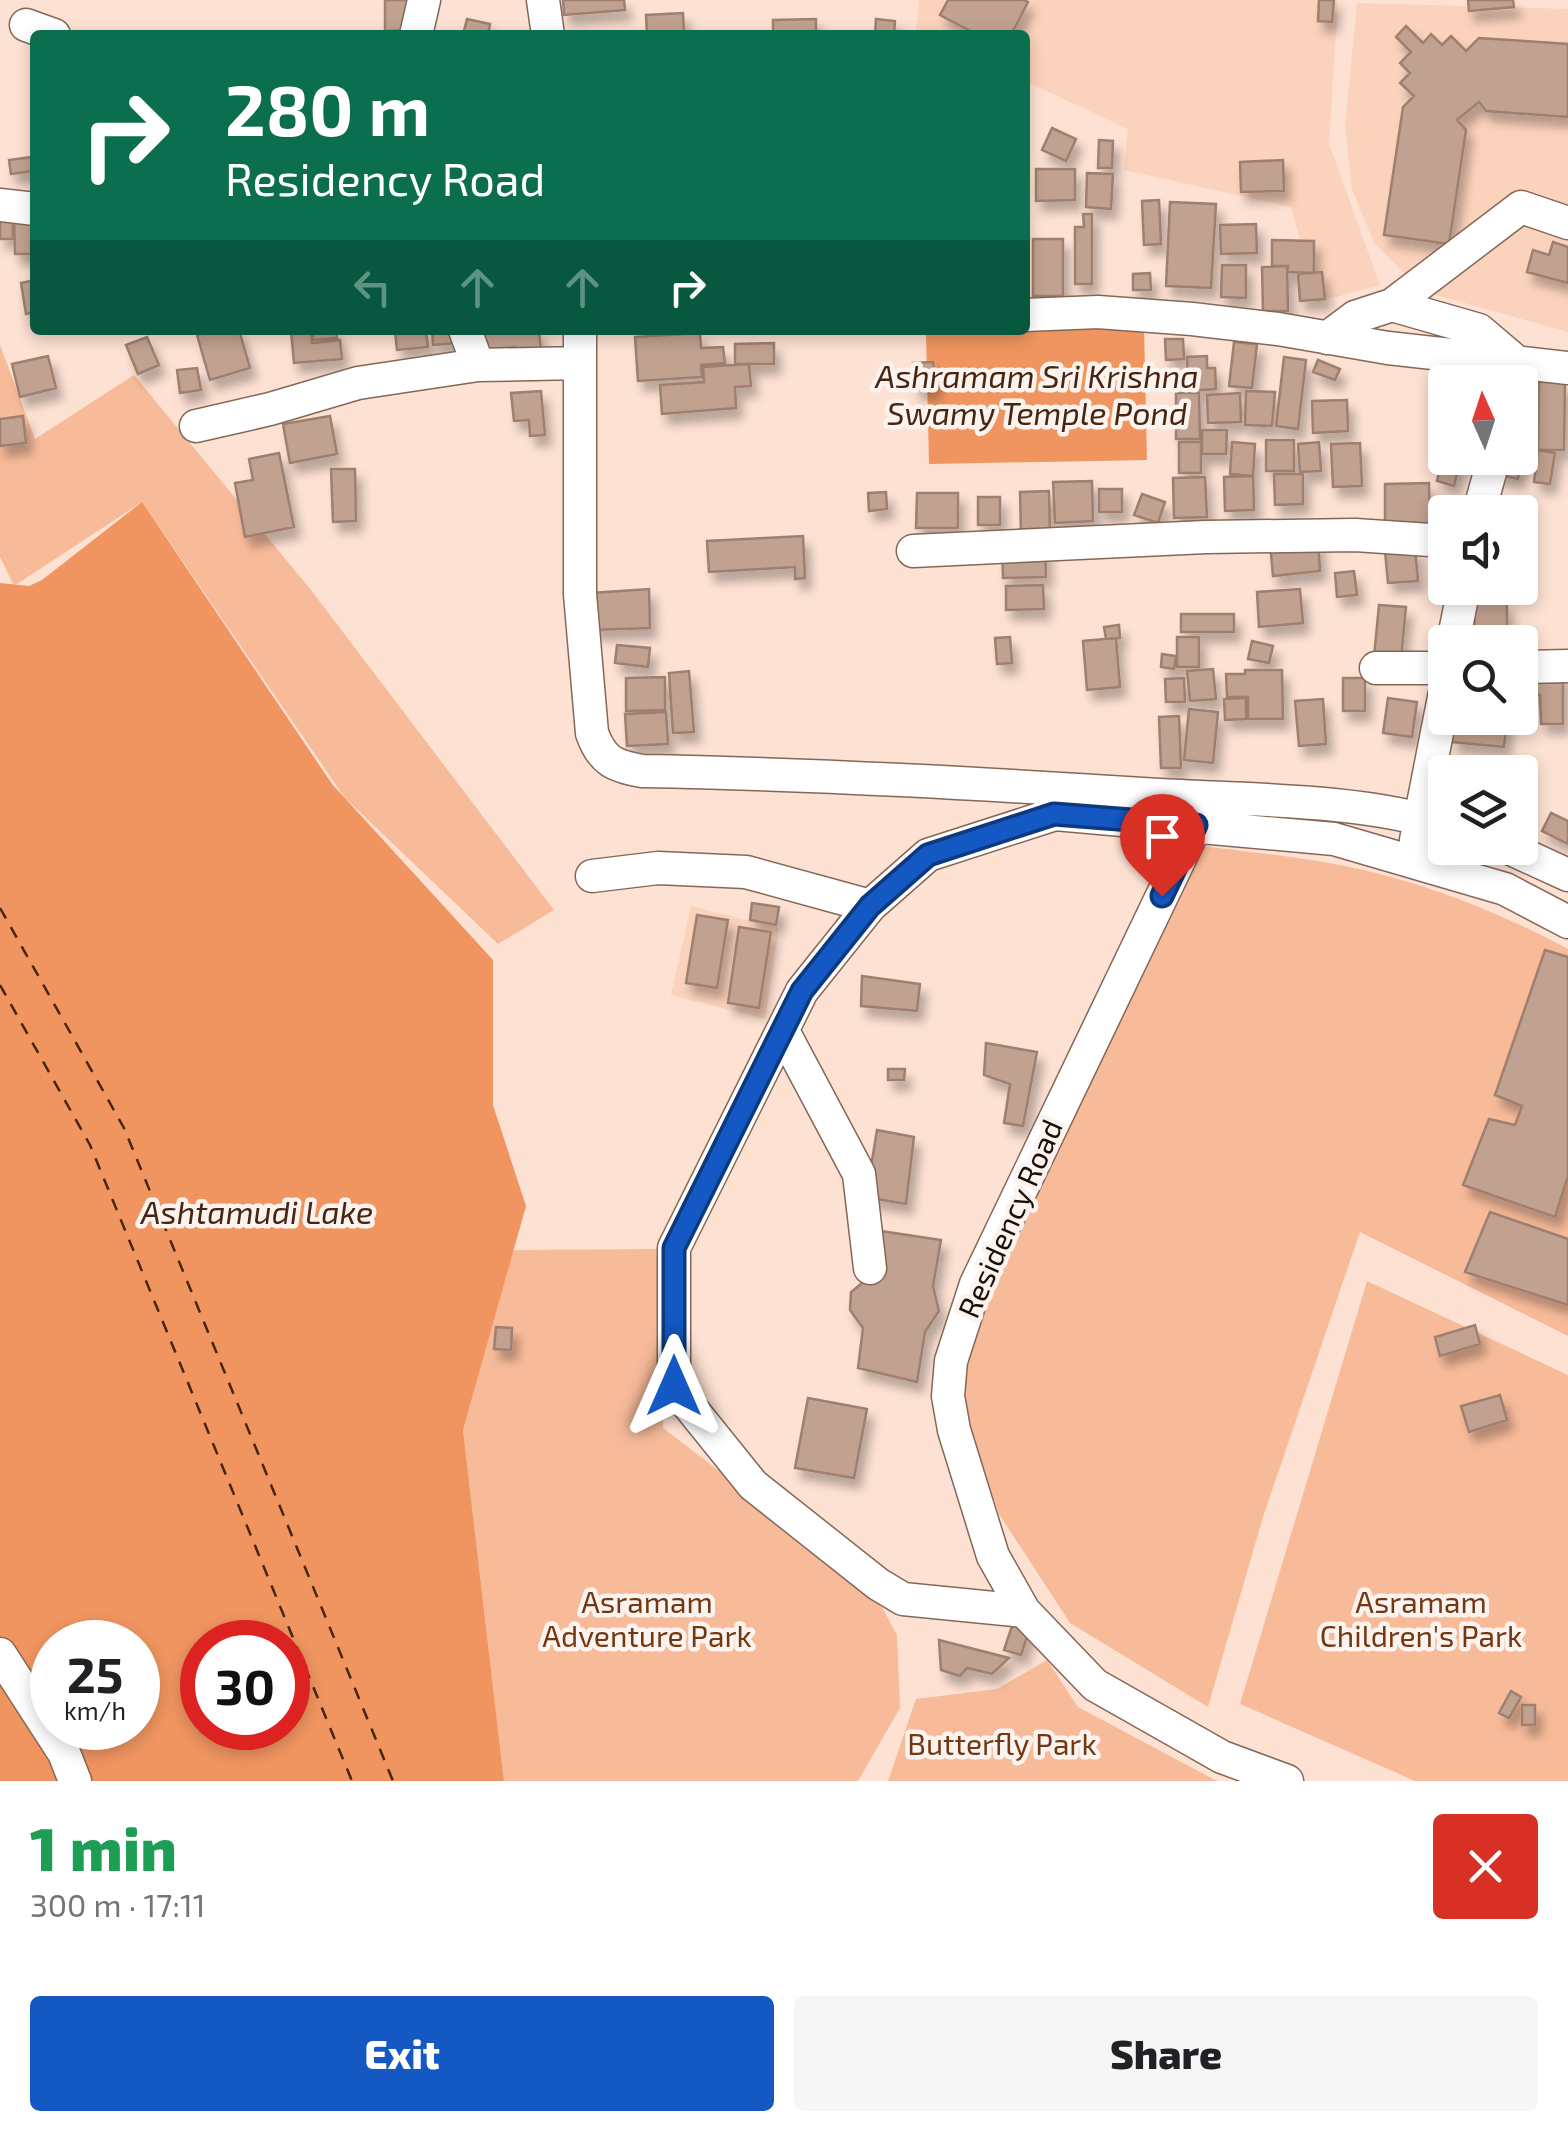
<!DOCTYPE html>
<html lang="en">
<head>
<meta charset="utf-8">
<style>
	body { margin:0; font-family:"Exo 2",sans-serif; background:#f6f6f6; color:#202124; height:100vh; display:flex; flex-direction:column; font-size:38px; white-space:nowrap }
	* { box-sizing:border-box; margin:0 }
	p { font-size:32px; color:#757577 }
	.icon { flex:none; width:55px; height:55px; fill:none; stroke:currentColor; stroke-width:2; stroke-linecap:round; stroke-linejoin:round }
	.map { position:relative; height:1781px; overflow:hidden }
	.side { display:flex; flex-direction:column; background:#fff; flex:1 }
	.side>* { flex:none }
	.guide { position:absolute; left:30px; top:30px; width:1000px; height:305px; border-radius:10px; box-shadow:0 5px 15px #0003; background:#0b6e4f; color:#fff; overflow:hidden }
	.needle { width:65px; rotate:357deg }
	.tools { position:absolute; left:1428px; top:365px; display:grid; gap:20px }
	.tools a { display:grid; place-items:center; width:110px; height:110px; border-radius:10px; background:#fff; box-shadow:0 5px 15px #0003; font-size:50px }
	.speed { position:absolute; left:30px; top:1620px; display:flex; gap:20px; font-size:50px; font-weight:700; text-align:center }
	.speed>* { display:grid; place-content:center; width:130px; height:130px; border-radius:50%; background:#fff; box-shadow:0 5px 15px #0003; line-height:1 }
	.speed small { font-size:25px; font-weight:400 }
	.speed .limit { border:15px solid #d22; background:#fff; color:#111 }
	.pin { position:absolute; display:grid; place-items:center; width:85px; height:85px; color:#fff; margin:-102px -42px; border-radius:50% 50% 50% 0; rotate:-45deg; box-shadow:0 0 10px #0007 }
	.pin .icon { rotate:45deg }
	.me { position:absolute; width:110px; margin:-55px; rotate:0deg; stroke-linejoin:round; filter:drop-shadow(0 0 8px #0008) }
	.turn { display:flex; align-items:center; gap:35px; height:210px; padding:0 30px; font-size:45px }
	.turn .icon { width:130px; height:130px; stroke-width:2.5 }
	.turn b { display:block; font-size:70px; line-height:85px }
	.lanes { display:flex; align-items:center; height:95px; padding:0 30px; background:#0003; justify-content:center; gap:50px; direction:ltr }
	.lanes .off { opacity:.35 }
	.round { display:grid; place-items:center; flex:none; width:105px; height:105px; border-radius:10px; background:#f6f6f6 }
	.head { display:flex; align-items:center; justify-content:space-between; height:170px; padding:0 30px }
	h1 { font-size:60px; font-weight:800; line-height:75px; color:#1e9e55 }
	.button { display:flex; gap:20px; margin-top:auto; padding:20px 30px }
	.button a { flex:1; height:115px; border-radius:10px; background:#1458c3; color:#fff; font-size:40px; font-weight:800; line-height:115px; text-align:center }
	.button a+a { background:#f6f6f6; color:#202124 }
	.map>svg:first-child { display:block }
	.built { fill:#fbd2bb }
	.green { fill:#f7bb9a }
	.water { fill:#f09560; fill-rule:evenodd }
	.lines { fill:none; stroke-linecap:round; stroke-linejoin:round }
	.ferry { stroke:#49250f; stroke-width:2.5; stroke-dasharray:12 10; stroke-linecap:butt }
	.building { fill:#c1a18f; stroke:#9e7f6f; stroke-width:2.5; filter:url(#shadow) }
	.minor-casing { stroke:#856757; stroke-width:35 }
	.minor { stroke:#fff; stroke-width:32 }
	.route-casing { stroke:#0d397f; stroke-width:25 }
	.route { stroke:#1458c3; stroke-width:18 }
	.labels { text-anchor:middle; stroke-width:9; stroke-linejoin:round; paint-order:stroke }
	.street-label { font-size:30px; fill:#1a0e08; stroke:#faf3ef }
	.park-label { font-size:30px; fill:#733811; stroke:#faf3ef }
	.water-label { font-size:32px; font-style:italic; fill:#49250f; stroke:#faf3ef }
</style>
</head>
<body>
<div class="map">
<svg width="1568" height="1781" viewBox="0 0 1568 1781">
	<defs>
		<filter id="shadow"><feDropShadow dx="6" dy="10" stdDeviation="5" flood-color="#0004"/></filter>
	</defs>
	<rect width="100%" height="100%" fill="#fde1d2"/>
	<path class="built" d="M 919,0 L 1338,0 L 1329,144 L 1380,285 L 1317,302 L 1291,207 L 1124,170 L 1128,129 L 1025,81 L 1025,35 L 926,35 L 916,30 Z
		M 1357,3 L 1568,9 L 1568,332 L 1422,291 L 1374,243 L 1352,189 L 1345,126 Z
		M 691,906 L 779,928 L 765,1019 L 671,995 Z"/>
	<path class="green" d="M 0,345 L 35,439 L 134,375 L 311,590 L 554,910 L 498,944 L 345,798 L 142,502 L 14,586 L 0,557 Z
		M 1203,846 C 1265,854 1331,860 1391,877 C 1453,894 1512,919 1568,949 L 1568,1336 L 1360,1232 L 1263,1517 L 1208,1707 L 1070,1623 L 999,1514 L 950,1372 Z
		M 665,1249 L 663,1428 L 871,1587 L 897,1635 L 900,1708 L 858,1781 L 504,1781 L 463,1430 L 513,1250 Z
		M 1367,1281 L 1568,1375 L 1568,1781 L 1415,1781 L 1240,1704 Z
		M 1047,1660 L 1078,1707 L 1217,1781 L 888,1781 L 916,1699 L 997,1689 Z"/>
	<path class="water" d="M 1144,327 L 1147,460 L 929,464 L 926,332 Z
		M 142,502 L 332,784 L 493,960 L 493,1105 L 526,1206 L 463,1430 L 504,1781 L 0,1781 L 0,583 L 29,586 L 42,580 ZM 52,1642 L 138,1642 L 138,1728 L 52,1728 ZM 202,1642 L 288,1642 L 288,1728 L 202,1728 Z"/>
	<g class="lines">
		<path class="ferry" d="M 0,908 L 124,1128 L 393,1781
			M 0,985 L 90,1145 L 352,1781"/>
	</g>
	<path class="building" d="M 385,0 L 411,0 L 412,30 L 385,31 Z
		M 563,0 L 624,0 L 625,10 L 564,15 Z
		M 948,0 L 1024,0 L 1028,2 L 1011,35 L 978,35 L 940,15 Z
		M 1319,0 L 1334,0 L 1332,22 L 1318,21 Z
		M 1468,0 L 1513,0 L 1514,7 L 1469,11 Z
		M 683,13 L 684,35 L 647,35 L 646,15 Z
		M 467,19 L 490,24 L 488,35 L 463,35 Z
		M 816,19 L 816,35 L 773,35 L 773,20 Z
		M 876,19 L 895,21 L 894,35 L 875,35 Z
		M 1406,26 L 1423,43 L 1431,34 L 1442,45 L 1451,36 L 1466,51 L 1479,38 L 1568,44 L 1568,117 L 1486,111 L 1479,102 L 1457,120 L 1466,130 L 1449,244 L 1384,235 L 1403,107 L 1414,96 L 1400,83 L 1410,73 L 1400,63 L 1411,52 L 1396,37 Z
		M 1052,128 L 1076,139 L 1066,161 L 1042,150 Z
		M 1099,140 L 1113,141 L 1112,168 L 1098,168 Z
		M 32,157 L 34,171 L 11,174 L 9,160 Z
		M 1283,160 L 1284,191 L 1241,192 L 1240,162 Z
		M 1036,169 L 1075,169 L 1075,200 L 1036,201 Z
		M 1087,173 L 1113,174 L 1111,209 L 1086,207 Z
		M 1159,200 L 1161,244 L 1144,245 L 1142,201 Z
		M 0,202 L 12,202 L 13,239 L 0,239 Z
		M 1170,202 L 1216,204 L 1211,288 L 1166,286 Z
		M 34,214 L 35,254 L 15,254 L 14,215 Z
		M 1083,214 L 1092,214 L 1092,284 L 1075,284 L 1075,227 L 1084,227 Z
		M 1256,224 L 1257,253 L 1221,254 L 1220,225 Z
		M 1033,239 L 1063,239 L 1063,296 L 1033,296 Z
		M 1272,240 L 1314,241 L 1314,273 L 1287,272 L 1288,266 L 1272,266 Z
		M 1553,242 L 1568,247 L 1568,283 L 1527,272 L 1533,250 L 1549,255 Z
		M 1222,265 L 1246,265 L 1246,298 L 1221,297 Z
		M 1287,266 L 1288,311 L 1263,311 L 1262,267 Z
		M 1322,272 L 1325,299 L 1300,301 L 1298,274 Z
		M 1150,273 L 1151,290 L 1133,290 L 1133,274 Z
		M 35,280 L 35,312 L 26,314 L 21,283 Z
		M 216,330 L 239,330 L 250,368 L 210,380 L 197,335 Z
		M 291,330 L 311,330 L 312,343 L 340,340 L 342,359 L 294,363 Z
		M 313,330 L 336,330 L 337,338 L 313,340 Z
		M 395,330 L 426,330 L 428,347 L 397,350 Z
		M 432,330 L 455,330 L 456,343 L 433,345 Z
		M 479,330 L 539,330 L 541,351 L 515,353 L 515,347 L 482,351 Z
		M 700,333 L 701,348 L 723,347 L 725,363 L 701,365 L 702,377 L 638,381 L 635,337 Z
		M 147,337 L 159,365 L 138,374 L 126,345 Z
		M 1165,339 L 1183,339 L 1184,359 L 1166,360 Z
		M 1234,342 L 1257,344 L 1252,388 L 1229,386 Z
		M 774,343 L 774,364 L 735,364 L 735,344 Z
		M 48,356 L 56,388 L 20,397 L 12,364 Z
		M 1207,356 L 1207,368 L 1215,368 L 1216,389 L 1188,391 L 1187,357 Z
		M 1284,357 L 1306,360 L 1298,429 L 1276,426 Z
		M 1318,360 L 1340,369 L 1335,380 L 1313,372 Z
		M 933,362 L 935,389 L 915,390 L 913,363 Z
		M 749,364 L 751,386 L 735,387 L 736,408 L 662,414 L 660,385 L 704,382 L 703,367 Z
		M 197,368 L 201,390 L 180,393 L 177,370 Z
		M 1515,381 L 1538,386 L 1518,479 L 1495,474 L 1499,458 L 1520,458 L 1520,382 Z
		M 1539,382 L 1565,382 L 1564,450 L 1538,450 Z
		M 541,391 L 545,435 L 530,436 L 529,420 L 514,421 L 511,393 Z
		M 1246,391 L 1275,392 L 1272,426 L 1245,425 Z
		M 1176,393 L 1199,393 L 1200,439 L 1176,439 Z
		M 1240,393 L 1241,422 L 1208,423 L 1207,395 Z
		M 1347,400 L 1348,431 L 1313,433 L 1312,401 Z
		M 23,416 L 26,443 L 0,446 L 0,419 Z
		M 330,416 L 337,454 L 290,463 L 283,424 Z
		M 1202,430 L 1227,430 L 1226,454 L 1202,454 Z
		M 1266,440 L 1294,440 L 1294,471 L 1266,471 Z
		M 1179,442 L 1201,442 L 1201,473 L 1179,473 Z
		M 1232,442 L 1255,444 L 1253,476 L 1230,474 Z
		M 1319,442 L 1321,471 L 1300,472 L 1298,444 Z
		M 1360,443 L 1362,486 L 1333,487 L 1331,444 Z
		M 1445,448 L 1445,458 L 1461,458 L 1454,486 L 1437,481 Z
		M 1538,450 L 1555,453 L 1550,484 L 1534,482 Z
		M 279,453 L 294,527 L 245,537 L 235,483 L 253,480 L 249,459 Z
		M 331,469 L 355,469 L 356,521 L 333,522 Z
		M 1274,474 L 1303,474 L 1303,504 L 1275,505 Z
		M 1253,476 L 1254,510 L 1225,511 L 1224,477 Z
		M 1205,477 L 1207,517 L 1174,518 L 1173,478 Z
		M 1092,481 L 1093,521 L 1055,523 L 1053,482 Z
		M 1429,483 L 1430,524 L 1385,524 L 1385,484 Z
		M 1099,489 L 1122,489 L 1122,512 L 1099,512 Z
		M 1049,491 L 1050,533 L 1021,534 L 1020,492 Z
		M 886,492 L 887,509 L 869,511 L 868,493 Z
		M 917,493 L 958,493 L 958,528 L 916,528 Z
		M 1142,494 L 1165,502 L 1158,523 L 1134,515 Z
		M 978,497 L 1000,497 L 1000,525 L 978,525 Z
		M 803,536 L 805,578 L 795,579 L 795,567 L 709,572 L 707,541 Z
		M 1318,539 L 1320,571 L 1273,576 L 1270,543 Z
		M 1045,546 L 1046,577 L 1003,578 L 1002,547 Z
		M 1415,548 L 1418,581 L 1388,583 L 1385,551 Z
		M 1354,571 L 1357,595 L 1337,597 L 1335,573 Z
		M 1043,585 L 1044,609 L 1006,610 L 1006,586 Z
		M 649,589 L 650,628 L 592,630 L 591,593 Z
		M 1300,589 L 1303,623 L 1259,627 L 1257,592 Z
		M 1474,602 L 1507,602 L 1507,642 L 1475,642 Z
		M 1379,605 L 1406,607 L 1401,659 L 1374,657 Z
		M 1181,614 L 1234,614 L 1234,632 L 1181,632 Z
		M 1119,625 L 1120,638 L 1106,639 L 1104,627 Z
		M 1010,637 L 1012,663 L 997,664 L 995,638 Z
		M 1177,637 L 1199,637 L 1199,667 L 1177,667 Z
		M 1116,638 L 1120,687 L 1087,690 L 1083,641 Z
		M 1252,641 L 1273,646 L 1269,663 L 1248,659 Z
		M 617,645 L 650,648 L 648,667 L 615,663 Z
		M 1162,654 L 1176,656 L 1174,669 L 1161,667 Z
		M 1213,669 L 1216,699 L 1190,701 L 1187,671 Z
		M 1245,670 L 1282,670 L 1283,719 L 1248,719 L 1248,697 L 1227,697 L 1226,674 L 1245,674 Z
		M 689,671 L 694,732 L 673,733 L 669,673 Z
		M 1563,671 L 1563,724 L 1541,724 L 1540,695 L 1520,695 L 1520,672 Z
		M 665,677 L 665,710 L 626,711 L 626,678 Z
		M 1184,678 L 1185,702 L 1166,702 L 1165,679 Z
		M 1343,678 L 1365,678 L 1365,711 L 1343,711 Z
		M 1246,698 L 1246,719 L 1225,720 L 1224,699 Z
		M 1388,698 L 1417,702 L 1412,737 L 1383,733 Z
		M 1323,699 L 1326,744 L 1299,746 L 1295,701 Z
		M 1189,709 L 1218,712 L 1213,763 L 1184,760 Z
		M 666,712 L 668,744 L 627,746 L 625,714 Z
		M 1179,716 L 1181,768 L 1161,768 L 1159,717 Z
		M 1454,718 L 1507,718 L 1504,747 L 1452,742 Z
		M 1551,813 L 1568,821 L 1568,844 L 1542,831 Z
		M 752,903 L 779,907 L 776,925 L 750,920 Z
		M 697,915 L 728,920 L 717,988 L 686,983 Z
		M 739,927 L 771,932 L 759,1008 L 728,1003 Z
		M 1545,950 L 1568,957 L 1568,1176 L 1555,1217 L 1463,1185 L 1489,1119 L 1515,1125 L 1522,1106 L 1495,1095 Z
		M 862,976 L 920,984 L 917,1011 L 861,1006 Z
		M 986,1043 L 1037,1052 L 1023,1126 L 1004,1123 L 1010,1084 L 984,1075 Z
		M 888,1069 L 905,1069 L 904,1080 L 888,1080 Z
		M 877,1130 L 914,1137 L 906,1204 L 866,1197 Z
		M 1490,1212 L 1568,1239 L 1568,1305 L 1465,1272 Z
		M 881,1231 L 941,1240 L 933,1286 L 939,1311 L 925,1332 L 917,1382 L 858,1368 L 863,1328 L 850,1310 L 851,1292 L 873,1274 Z
		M 1475,1325 L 1480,1344 L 1440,1356 L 1435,1337 Z
		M 496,1327 L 512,1328 L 511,1350 L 494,1349 Z
		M 1500,1395 L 1507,1420 L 1469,1432 L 1461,1406 Z
		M 808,1398 L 867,1409 L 854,1478 L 795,1468 Z
		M 1013,1623 L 1030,1628 L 1021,1655 L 1004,1650 Z
		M 939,1640 L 1009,1658 L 992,1674 L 967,1668 L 960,1676 L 941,1670 Z
		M 1511,1691 L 1521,1697 L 1509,1718 L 1499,1713 Z
		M 1522,1705 L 1535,1705 L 1535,1725 L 1522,1725 Z"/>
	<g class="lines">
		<g class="minor-casing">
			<path id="minor" d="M 543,0 L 548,35
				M 26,25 L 54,35
				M 416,35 L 424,0
				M 0,205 L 35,209
				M 1392,305 L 1521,207 L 1568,223
				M 1025,315 L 1098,312 L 1192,319 L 1278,329 L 1388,348 L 1568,368
				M 465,330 L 478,365
				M 580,330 L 580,594 L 592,733 C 602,761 614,766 642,771 C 815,774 987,784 1159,795 C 1246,800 1364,799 1445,826
				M 1327,338 L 1355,317 L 1392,305 L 1479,330 L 1519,364
				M 196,426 L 270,409 L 358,383 L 478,365 L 580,363
				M 1479,512 L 1494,458
				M 913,551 L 1206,537 L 1355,535 L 1445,541
				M 1453,642 L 1464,588
				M 1520,667 L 1568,666
				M 1376,668 L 1445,668
				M 1196,825 L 976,1284 L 951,1361 L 948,1396 L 954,1430 L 993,1556 L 1024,1611 L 1095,1685 L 1222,1757 L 1287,1781
				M 1416,840 L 1445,692
				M 1509,848 L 1568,875
				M 592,876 L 658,868 L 746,872 L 870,906
				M 783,1031 L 859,1174 L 870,1268
				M 1024,1611 L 903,1599 L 878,1584 L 753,1485 L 674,1387 L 674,1248 L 802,991 L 870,906 L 928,855 L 1055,814 L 1334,839 L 1505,889 L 1568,922
				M 0,1654 L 64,1753 L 75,1781"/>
		</g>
		<use href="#minor" class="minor"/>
	</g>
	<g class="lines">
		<g class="route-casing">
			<path id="route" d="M 674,1386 L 674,1248 L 802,991 L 870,906 L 928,855 L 1054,814 L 1196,825 L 1162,896"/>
		</g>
		<use href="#route" class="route"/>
	</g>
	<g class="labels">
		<g class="street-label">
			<text transform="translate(1011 1219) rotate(-66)" y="10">Residency Road</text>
		</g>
		<g class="park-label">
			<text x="647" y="1613">Asramam<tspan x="647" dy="34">Adventure Park</tspan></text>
			<text x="1421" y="1613">Asramam<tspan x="1421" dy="34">Children's Park</tspan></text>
			<text x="1002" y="1755">Butterfly Park</text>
		</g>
		<g class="water-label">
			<text x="1037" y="388">Ashramam Sri Krishna<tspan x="1037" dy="37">Swamy Temple Pond</tspan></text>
			<text x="257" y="1224">Ashtamudi Lake</text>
		</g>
	</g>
</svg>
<div class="tools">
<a><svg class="needle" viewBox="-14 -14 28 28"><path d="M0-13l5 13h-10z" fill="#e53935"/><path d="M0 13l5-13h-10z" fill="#757577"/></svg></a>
<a><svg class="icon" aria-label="sound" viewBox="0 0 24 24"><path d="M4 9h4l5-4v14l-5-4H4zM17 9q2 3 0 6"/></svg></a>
<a><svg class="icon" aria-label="search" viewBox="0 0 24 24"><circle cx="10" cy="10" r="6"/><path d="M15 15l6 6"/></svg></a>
<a><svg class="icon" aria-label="layers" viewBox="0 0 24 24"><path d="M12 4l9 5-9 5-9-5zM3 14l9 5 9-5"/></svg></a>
</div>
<div class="speed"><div>25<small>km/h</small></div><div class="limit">30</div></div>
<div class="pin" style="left:1162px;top:896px;background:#d93025"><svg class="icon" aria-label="arrive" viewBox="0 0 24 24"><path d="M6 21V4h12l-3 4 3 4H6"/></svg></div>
<svg class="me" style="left:674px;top:1386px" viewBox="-20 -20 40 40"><path d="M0-17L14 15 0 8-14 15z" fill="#1458c3" stroke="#fff" stroke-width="4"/></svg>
<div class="guide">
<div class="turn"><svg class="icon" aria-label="right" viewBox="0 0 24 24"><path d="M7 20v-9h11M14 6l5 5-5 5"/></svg><div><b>280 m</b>Residency Road</div></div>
<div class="lanes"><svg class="icon off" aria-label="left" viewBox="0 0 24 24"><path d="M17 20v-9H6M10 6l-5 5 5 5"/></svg><svg class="icon off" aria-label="ahead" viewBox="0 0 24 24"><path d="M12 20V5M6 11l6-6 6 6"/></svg><svg class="icon off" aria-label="ahead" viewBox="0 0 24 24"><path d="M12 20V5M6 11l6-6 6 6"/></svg><svg class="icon" aria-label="right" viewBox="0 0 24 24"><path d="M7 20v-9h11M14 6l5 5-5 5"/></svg></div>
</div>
</div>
<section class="side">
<div class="head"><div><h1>1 min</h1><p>300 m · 17:11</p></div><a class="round" style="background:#d93025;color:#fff"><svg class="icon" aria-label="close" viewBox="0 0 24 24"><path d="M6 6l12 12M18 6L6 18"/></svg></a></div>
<div class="button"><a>Exit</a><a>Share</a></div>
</section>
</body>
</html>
